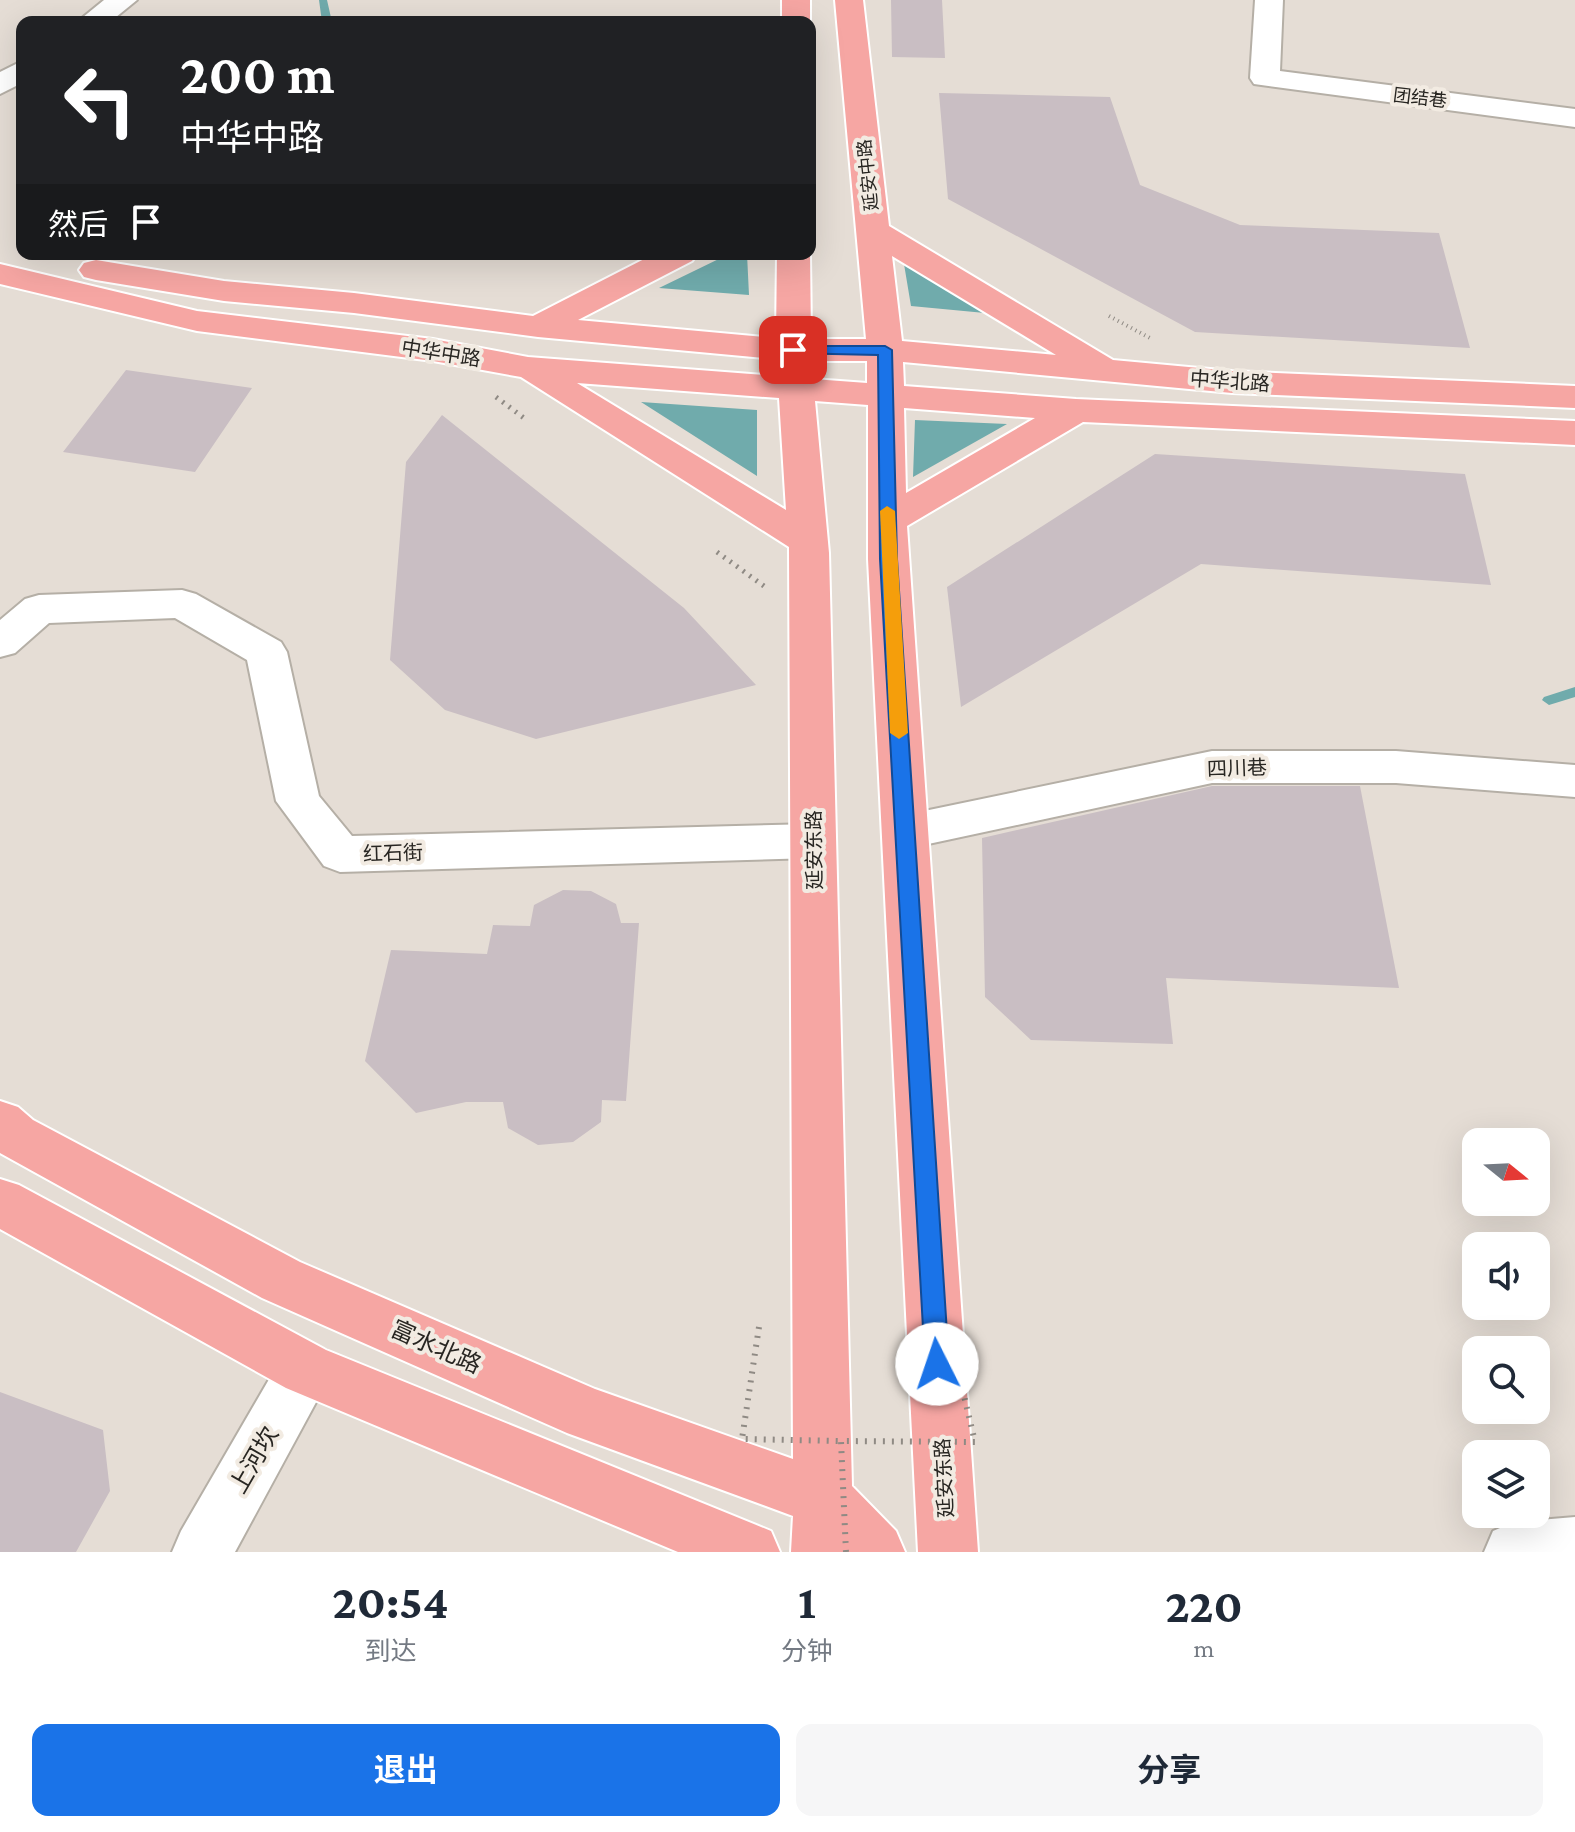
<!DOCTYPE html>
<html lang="zh">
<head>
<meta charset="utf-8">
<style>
	body { margin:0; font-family:"Crimson Pro","Noto Sans SC",serif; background:#f6f6f7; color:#1f2937; height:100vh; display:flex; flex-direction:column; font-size:30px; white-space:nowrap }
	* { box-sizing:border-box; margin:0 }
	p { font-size:26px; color:#747a83 }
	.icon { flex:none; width:44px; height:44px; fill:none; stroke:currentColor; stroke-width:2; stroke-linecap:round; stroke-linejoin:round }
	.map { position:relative; height:1552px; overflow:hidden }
	.sheet { display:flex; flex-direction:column; background:#fff; flex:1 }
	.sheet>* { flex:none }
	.guide { position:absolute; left:16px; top:16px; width:800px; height:244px; border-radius:16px; box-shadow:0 8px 32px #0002; background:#202124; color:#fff; overflow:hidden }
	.needle { width:52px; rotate:108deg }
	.tools { position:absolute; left:1462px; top:1128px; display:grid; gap:16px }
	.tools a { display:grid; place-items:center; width:88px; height:88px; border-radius:16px; background:#fff; box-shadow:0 8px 32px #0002; font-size:40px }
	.pin { position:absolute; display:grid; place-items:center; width:68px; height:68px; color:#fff; margin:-34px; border-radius:16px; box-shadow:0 4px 12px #0006 }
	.me { position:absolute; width:88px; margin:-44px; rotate:356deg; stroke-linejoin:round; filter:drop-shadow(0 0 6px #0008) }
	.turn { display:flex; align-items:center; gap:28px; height:168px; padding:0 32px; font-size:36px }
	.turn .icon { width:104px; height:104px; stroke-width:2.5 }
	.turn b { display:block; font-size:56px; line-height:68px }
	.then { display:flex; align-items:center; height:76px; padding:0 32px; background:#0003; gap:16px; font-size:30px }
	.eta { display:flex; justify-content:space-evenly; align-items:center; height:136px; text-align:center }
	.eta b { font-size:48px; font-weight:700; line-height:56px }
	.cta { display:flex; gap:16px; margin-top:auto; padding:16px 32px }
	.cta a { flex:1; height:92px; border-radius:16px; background:#1a73e8; color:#fff; font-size:32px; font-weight:700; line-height:92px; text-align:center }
	.cta a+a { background:#f6f6f7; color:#1f2937 }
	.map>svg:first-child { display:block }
	.water { fill:#70abac }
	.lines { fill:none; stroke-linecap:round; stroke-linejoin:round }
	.stream { fill:#70abac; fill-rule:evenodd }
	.building { fill:#c9bec3 }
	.minor-casing { stroke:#b5afa6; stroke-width:4 }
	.major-casing { stroke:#fff; stroke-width:4 }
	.path-far1 { stroke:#8f8a84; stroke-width:4; stroke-dasharray:1 4; stroke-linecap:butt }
	.path { stroke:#8f8a84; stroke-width:5; stroke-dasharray:2 6; stroke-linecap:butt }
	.minor { fill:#fff; fill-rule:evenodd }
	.major { fill:#f6a6a3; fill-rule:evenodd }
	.path-bridge { stroke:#8f8a84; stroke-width:6; stroke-dasharray:2 7; stroke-linecap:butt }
	.route { fill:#1a73e8; stroke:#114b97; stroke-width:2 }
	.slow { fill:#f59e0b }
	.labels { text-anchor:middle; stroke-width:8; stroke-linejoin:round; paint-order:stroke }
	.far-street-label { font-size:18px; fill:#282622; stroke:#f2ebe2 }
	.street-label { font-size:20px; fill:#282622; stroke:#f2ebe2 }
	.near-street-label { font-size:24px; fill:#282622; stroke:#f2ebe2 }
</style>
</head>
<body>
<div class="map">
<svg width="1575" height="1552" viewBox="0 0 1575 1552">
	<rect width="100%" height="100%" fill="#e5ddd5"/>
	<path class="water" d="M 729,254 L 747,254 L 749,295 L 659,288 Z
		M 904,264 L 1006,315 L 911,306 Z
		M 641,402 L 757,410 L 757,476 Z
		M 915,420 L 1007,424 L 913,477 Z"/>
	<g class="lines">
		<path class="stream" d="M 319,0 L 327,0 L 332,22 L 322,22 Z
			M 1575,687 L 1575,697 L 1549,705 L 1542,700 L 1544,697 Z"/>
	</g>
	<path class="building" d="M 891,0 L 942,0 L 945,58 L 892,57 Z
		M 939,93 L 1110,97 L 1140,185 L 1240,225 L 1439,233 L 1470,348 L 1195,332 L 948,199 Z
		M 126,370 L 252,388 L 195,472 L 63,452 Z
		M 442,415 L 684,608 L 756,685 L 536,739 L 445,710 L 390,660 L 406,462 Z
		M 1155,454 L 1465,474 L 1491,585 L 1201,564 L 961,707 L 947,587 Z
		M 1212,786 L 1360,786 L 1399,988 L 1166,978 L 1173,1044 L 1031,1040 L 985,997 L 982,838 Z
		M 563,890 L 591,891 L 616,904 L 621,923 L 639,923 L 626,1101 L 602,1100 L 601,1122 L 573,1142 L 538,1145 L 508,1128 L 503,1102 L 466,1102 L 416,1113 L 365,1061 L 391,950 L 487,954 L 493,925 L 530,926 L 534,905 Z
		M 0,1392 L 103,1430 L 110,1491 L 76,1552 L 0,1552 Z"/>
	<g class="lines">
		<g class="minor-casing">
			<path id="minor" d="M 104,0 L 137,0 L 110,22 L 77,22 Z
				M 1255,0 L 1283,0 L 1280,71 L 1575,109 L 1575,127 L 1254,84 L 1250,78 Z
				M 22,61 L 22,83 L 0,94 L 0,72 Z
				M 182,590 L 196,594 L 281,642 L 287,652 L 319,796 L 352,836 L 813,824 L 829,829 L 836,841 L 829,853 L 813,858 L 340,872 L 324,866 L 276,801 L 247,660 L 175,618 L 49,623 L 15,653 L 0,657 L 0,620 L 25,599 L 39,595 Z
				M 1212,751 L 1396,751 L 1575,765 L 1575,797 L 1396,783 L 1212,783 L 905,849 L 889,844 L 882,832 L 889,820 L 905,815 Z
				M 306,1342 L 326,1350 L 334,1369 L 235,1552 L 172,1552 L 181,1531 L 286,1350 Z
				M 1575,1517 L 1575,1552 L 1484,1552 L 1493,1531 L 1514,1522 Z"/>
		</g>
		<g class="major-casing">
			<path id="major" d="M 782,0 L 810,0 L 810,22 L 782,22 Z
				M 835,0 L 863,0 L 889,226 L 1113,360 L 1232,371 L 1575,386 L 1575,408 L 1232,393 L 903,362 L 904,386 L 1076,399 L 1575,421 L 1575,445 L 1083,422 L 907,526 L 978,1552 L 918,1552 L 868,559 L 868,405 L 815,401 L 829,553 L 852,1486 L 896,1531 L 905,1552 L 791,1552 L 793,1516 L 567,1433 L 262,1298 L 0,1153 L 0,1101 L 18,1107 L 33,1120 L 300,1262 L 595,1389 L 793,1459 L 789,547 L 521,377 L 433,361 L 197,331 L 0,284 L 0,264 L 197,311 L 433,339 L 528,357 L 777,376 L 776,359 L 538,337 L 354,313 L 224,301 L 96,280 L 84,277 L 79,270 L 84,263 L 96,260 L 224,281 L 354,293 L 533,316 L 654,254 L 697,254 L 692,261 L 578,320 L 776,338 L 777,254 L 810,253 L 811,339 L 866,339 ZM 892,256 L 1056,355 L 902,341 ZM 812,361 L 867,361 L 867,383 L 813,379 ZM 577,383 L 779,398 L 786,510 ZM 904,408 L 1035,418 L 906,493 Z
				M 0,1179 L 19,1185 L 326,1350 L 771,1531 L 780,1552 L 678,1552 L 286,1388 L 0,1229 Z"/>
		</g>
		<path class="path-far1" d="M 1109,316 L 1150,338"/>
		<path class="path" d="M 496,397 L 524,418
			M 717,552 L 768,589"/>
		<use href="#minor" class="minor"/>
		<use href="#major" class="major"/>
		<path class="path-bridge" d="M 759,1327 L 742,1439 L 841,1441
			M 846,1552 L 841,1441 L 975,1442 L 952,1345"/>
	</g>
	<path class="route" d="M 793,346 L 885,346 L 892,350 L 897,559 L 949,1364 L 945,1372 L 937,1375 L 929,1372 L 925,1364 L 880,559 L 878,355 L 787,353 L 787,347 Z"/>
	<path class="slow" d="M 887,506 L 895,511 L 908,733 L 899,739 L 890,733 L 880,511 Z"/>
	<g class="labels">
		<g class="far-street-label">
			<text transform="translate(1420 98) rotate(7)" y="6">团结巷</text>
			<text transform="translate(868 175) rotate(-96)" y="6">延安中路</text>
		</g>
		<g class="street-label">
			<text transform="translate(441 353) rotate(9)" y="7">中华中路</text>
			<text transform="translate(1230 381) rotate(4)" y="7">中华北路</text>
			<text transform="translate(1237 768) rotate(-2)" y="7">四川巷</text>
			<text transform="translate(814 850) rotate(-91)" y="7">延安东路</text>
			<text transform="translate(393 853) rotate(-2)" y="7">红石街</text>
			<text transform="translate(944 1478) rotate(-93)" y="7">延安东路</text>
		</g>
		<g class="near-street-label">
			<text transform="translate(436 1347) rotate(24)" y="8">富水北路</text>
			<text transform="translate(254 1460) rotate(-60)" y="8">上河坎</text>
		</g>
	</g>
</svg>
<div class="tools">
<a><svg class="needle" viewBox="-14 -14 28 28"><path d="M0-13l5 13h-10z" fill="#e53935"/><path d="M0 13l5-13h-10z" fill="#747a83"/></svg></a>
<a><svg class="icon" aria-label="sound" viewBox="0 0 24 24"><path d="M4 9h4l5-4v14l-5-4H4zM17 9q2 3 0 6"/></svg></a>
<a><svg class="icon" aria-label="search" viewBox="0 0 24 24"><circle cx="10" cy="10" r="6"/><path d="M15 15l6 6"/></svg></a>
<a><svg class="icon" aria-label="layers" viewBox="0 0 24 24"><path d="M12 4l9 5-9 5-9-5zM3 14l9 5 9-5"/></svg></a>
</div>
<div class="pin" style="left:793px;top:350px;background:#d93025"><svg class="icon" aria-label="arrive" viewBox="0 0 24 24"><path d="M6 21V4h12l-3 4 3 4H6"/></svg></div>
<svg class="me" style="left:937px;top:1364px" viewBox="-20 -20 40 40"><circle r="19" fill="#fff"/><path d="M0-13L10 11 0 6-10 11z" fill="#1a73e8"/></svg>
<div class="guide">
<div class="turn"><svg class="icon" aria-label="left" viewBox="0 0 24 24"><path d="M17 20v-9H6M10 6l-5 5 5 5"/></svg><div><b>200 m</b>中华中路</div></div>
<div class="then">然后<svg class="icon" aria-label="arrive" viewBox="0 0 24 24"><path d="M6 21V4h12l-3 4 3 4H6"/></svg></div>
</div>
</div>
<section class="sheet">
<div class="eta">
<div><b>20:54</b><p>到达</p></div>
<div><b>1</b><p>分钟</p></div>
<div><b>220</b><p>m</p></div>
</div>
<div class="cta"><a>退出</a><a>分享</a></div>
</section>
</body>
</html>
